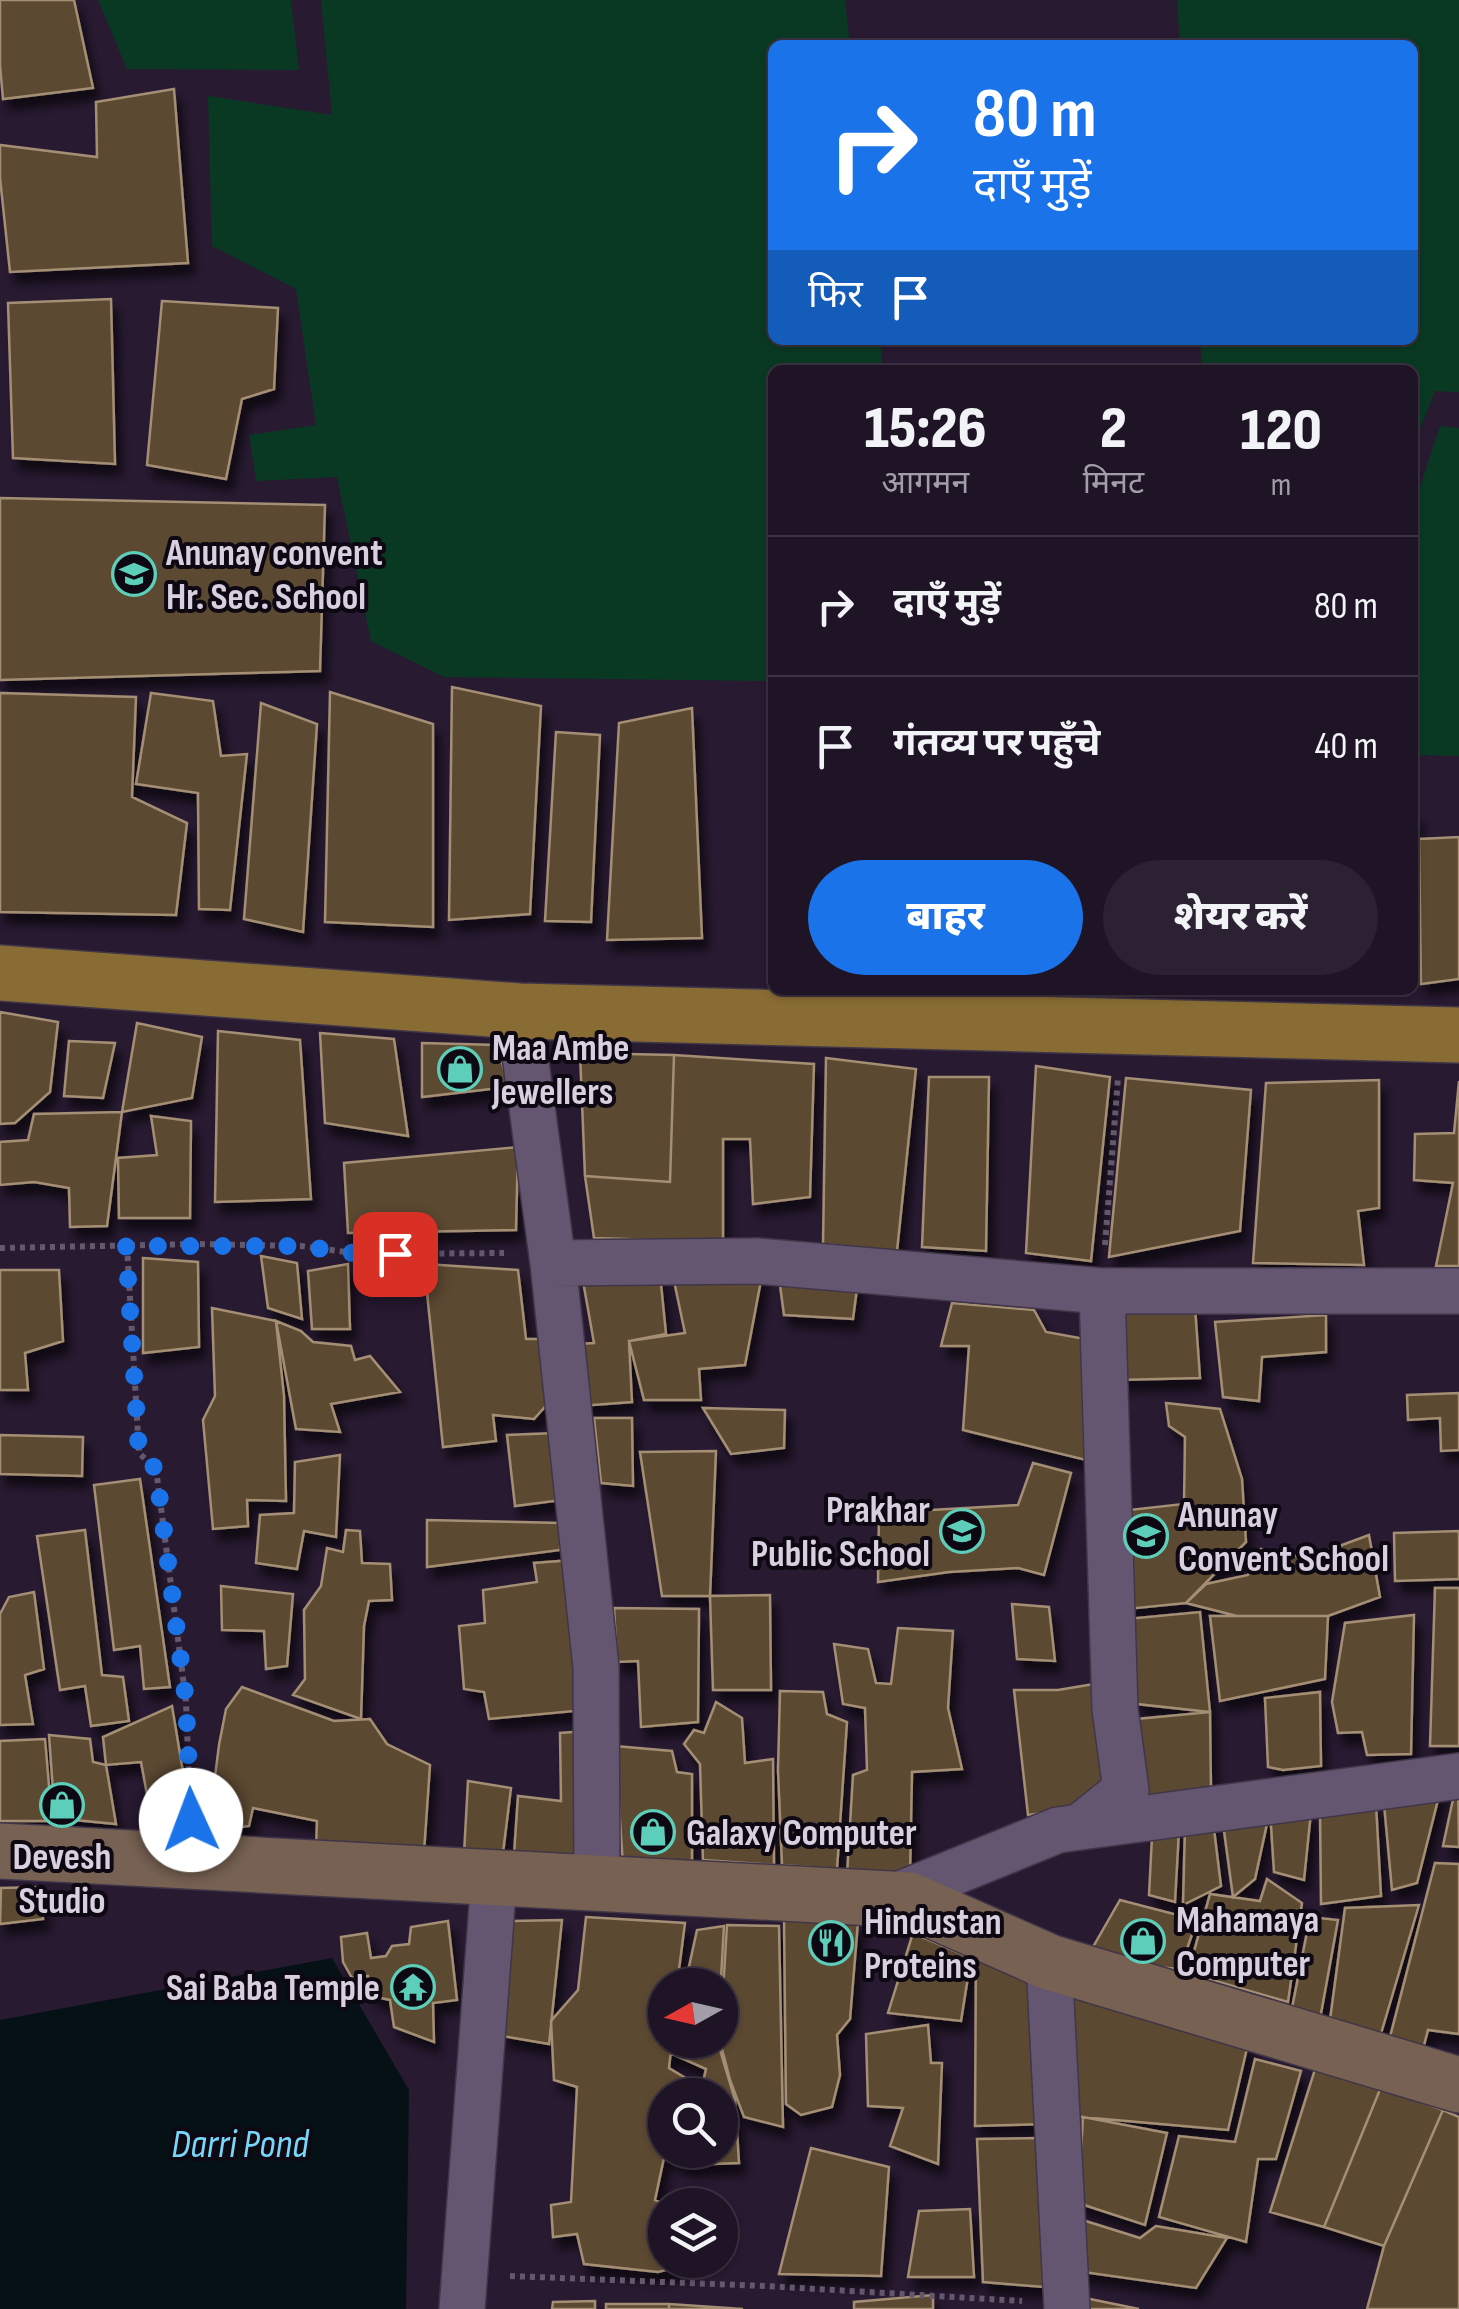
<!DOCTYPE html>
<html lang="hi">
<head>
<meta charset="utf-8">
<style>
	body { margin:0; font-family:"Sofia Sans Condensed","Noto Sans Devanagari",sans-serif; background:#2b2132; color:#f1f3f6; height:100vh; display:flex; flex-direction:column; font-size:38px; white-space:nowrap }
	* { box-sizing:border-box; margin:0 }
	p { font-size:32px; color:#a19ea7 }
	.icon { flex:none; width:55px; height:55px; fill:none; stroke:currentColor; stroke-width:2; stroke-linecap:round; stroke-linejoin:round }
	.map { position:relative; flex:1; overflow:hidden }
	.details { position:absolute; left:768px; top:365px; width:650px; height:630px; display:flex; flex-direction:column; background:#1e1425; border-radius:15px; box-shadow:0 2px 8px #0004,0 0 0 2px #3c3342 }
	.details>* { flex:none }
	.hud { position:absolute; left:768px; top:40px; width:650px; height:305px; border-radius:15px; box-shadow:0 2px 8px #0004,0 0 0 2px #3c3342; background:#1a73e8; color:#fff; overflow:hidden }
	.needle { width:65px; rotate:262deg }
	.controls { position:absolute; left:648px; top:1968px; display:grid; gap:20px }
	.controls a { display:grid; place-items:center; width:90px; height:90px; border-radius:50%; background:#1e1425; box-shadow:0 2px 8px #0004,0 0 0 2px #3c3342; font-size:50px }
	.pin { position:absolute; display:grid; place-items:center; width:85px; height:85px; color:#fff; margin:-42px; border-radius:20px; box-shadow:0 5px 15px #0006 }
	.me { position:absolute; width:110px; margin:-55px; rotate:358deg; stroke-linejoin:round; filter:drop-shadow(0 0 8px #0008) }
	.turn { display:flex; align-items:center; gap:35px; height:210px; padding:0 40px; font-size:45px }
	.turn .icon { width:130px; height:130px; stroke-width:2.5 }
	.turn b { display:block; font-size:70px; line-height:85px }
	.then { display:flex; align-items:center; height:95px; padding:0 40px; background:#0003; gap:20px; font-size:38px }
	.eta { display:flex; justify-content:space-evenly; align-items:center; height:170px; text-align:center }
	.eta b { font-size:60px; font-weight:800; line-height:70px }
	.cta { display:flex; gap:20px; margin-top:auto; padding:20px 40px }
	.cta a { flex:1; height:115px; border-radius:60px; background:#1a73e8; color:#fff; font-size:40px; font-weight:800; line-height:115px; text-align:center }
	.cta a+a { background:#2b2132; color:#f1f3f6 }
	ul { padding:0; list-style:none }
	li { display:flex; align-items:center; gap:30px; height:140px; padding:0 40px; border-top:2px solid #3c3342 }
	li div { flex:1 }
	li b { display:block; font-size:38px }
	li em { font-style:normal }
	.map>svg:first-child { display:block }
	.green { fill:#0a3923 }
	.water { fill:#061116 }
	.building { fill:#5b4930; stroke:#a48f75; stroke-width:2.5; filter:url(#shadow) }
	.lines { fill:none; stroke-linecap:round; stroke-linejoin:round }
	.street-casing { stroke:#403648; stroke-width:48 }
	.secondary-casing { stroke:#403648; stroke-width:58 }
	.primary-casing { stroke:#403648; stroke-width:58 }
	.path { stroke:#64586d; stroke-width:6; stroke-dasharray:5 5; stroke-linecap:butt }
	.street { stroke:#645570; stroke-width:45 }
	.secondary { stroke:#766152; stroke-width:55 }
	.primary { stroke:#886c33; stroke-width:55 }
	.route { stroke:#1a73e8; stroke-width:18; stroke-dasharray:0 32.4 }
	.labels { text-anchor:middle; stroke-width:8; stroke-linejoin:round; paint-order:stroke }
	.poi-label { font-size:38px; font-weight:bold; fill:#d8d0df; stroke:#0d0812; text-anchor:start }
	.water-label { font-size:40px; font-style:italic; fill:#76d7f9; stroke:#0d0812 }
</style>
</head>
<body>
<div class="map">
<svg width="1459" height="2309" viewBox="0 0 1459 2309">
	<defs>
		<filter id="shadow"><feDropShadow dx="6" dy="11" stdDeviation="5" flood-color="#0009"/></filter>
	</defs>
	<rect width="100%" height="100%" fill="#281a31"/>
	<path class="green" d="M 98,0 L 291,0 L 299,70 L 127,69 Z
		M 321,0 L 845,0 L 850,45 L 772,45 L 772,340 L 880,340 L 883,370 L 772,370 L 772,681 L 444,677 L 371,641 L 337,477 L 256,481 L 249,435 L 316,425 L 296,289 L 212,246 L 208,96 L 332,115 Z
		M 1177,0 L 1459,0 L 1459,392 L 1435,391 L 1413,447 L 1412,370 L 1202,370 L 1200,340 L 1412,340 L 1412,45 L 1180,45 Z
		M 1440,426 L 1459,428 L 1459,756 L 1413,755 L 1413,508 Z"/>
	<path class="water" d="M 332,1958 L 409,2090 L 406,2309 L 0,2309 L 0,2020 Z"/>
	<path class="building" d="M 0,0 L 74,0 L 93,88 L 3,99 L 0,65 Z
		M 174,89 L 188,263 L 10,272 L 0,178 L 0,145 L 97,157 L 96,102 Z
		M 111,299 L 115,464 L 13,458 L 8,303 Z
		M 162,301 L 278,308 L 274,389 L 242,399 L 226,479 L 147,465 Z
		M 0,498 L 325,505 L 320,671 L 0,680 Z
		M 452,687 L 541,706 L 530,914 L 449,920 Z
		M 330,692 L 433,724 L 433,927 L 325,922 Z
		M 0,693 L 136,697 L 132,797 L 187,823 L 176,915 L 0,912 Z
		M 151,693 L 213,701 L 221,756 L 247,754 L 230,910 L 199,909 L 198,793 L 136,784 Z
		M 261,703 L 317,724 L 303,932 L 244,919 Z
		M 692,708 L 702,938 L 607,940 L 619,723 Z
		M 556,732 L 600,735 L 591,922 L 545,921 Z
		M 1412,813 L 1417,814 L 1412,888 Z
		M 1459,837 L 1459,979 L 1421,984 L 1419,839 Z
		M 0,1012 L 58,1022 L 50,1092 L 15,1123 L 0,1124 Z
		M 137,1023 L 202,1037 L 192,1098 L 122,1112 Z
		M 218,1031 L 300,1040 L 311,1199 L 215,1202 Z
		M 320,1033 L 394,1039 L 408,1136 L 325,1123 Z
		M 69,1041 L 115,1043 L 103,1098 L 64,1096 Z
		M 422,1043 L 498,1045 L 508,1087 L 422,1097 Z
		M 580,1053 L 674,1055 L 670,1182 L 585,1176 Z
		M 674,1055 L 814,1064 L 810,1197 L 753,1204 L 750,1139 L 723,1139 L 723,1242 L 594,1238 L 585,1176 L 670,1182 Z
		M 826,1058 L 916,1069 L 897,1251 L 823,1244 Z
		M 1036,1066 L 1110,1077 L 1091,1261 L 1026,1253 Z
		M 929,1077 L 989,1077 L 986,1251 L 922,1247 Z
		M 1126,1078 L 1251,1090 L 1240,1231 L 1109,1257 Z
		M 1379,1080 L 1379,1208 L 1358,1211 L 1364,1265 L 1253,1263 L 1266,1083 Z
		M 1459,1081 L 1459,1266 L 1436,1266 L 1453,1183 L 1414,1180 L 1415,1134 L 1454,1133 Z
		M 122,1112 L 107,1226 L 70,1227 L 69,1188 L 34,1182 L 0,1185 L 0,1142 L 28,1140 L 34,1114 Z
		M 151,1116 L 191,1121 L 190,1218 L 119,1218 L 118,1158 L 157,1155 Z
		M 518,1147 L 516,1230 L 348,1233 L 344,1163 Z
		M 261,1256 L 297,1263 L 302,1319 L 268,1308 Z
		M 143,1258 L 198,1262 L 199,1347 L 143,1353 Z
		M 670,1262 L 762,1275 L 745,1365 L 699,1369 L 701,1400 L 644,1400 L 629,1341 L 685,1333 Z
		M 348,1264 L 350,1329 L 312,1329 L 308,1271 Z
		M 424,1264 L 518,1270 L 526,1339 L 543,1339 L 551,1400 L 534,1419 L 493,1415 L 496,1441 L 443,1447 Z
		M 0,1270 L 59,1270 L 63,1341 L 25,1353 L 28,1390 L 0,1390 Z
		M 660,1274 L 666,1334 L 629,1341 L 632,1402 L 580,1406 L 577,1344 L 594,1343 L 583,1281 Z
		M 779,1278 L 858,1281 L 853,1319 L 784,1315 Z
		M 952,1303 L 1034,1310 L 1046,1332 L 1085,1339 L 1086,1460 L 963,1430 L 969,1346 L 941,1346 Z
		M 1116,1303 L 1195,1307 L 1200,1378 L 1118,1380 Z
		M 212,1308 L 276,1321 L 284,1396 L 286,1501 L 247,1500 L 248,1526 L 213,1529 L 203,1420 L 215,1396 Z
		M 1326,1315 L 1326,1352 L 1262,1357 L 1259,1401 L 1223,1397 L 1215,1322 Z
		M 276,1321 L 301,1331 L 313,1342 L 351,1346 L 355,1360 L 370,1356 L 400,1392 L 331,1404 L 340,1432 L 296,1429 Z
		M 1459,1393 L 1459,1450 L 1441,1451 L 1440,1418 L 1408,1420 L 1407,1395 Z
		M 1166,1403 L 1220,1409 L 1242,1479 L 1246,1542 L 1186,1603 L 1127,1609 L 1120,1511 L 1184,1504 L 1185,1437 L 1169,1426 Z
		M 703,1408 L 785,1410 L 784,1448 L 731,1454 Z
		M 594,1418 L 632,1418 L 633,1486 L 601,1483 Z
		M 556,1433 L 562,1500 L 515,1506 L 507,1435 Z
		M 0,1435 L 83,1437 L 82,1476 L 0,1474 Z
		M 716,1451 L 710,1596 L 662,1596 L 640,1452 Z
		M 340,1455 L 336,1537 L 304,1531 L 297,1569 L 256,1563 L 260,1515 L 294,1513 L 295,1462 Z
		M 1033,1463 L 1071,1473 L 1044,1575 L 1018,1568 L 949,1572 L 878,1582 L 879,1513 L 1018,1505 Z
		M 140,1479 L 170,1687 L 144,1689 L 140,1646 L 114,1650 L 94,1485 Z
		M 427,1520 L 561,1523 L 560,1550 L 427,1567 Z
		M 85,1530 L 102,1675 L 123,1677 L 129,1721 L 91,1726 L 85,1686 L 60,1690 L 37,1536 Z
		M 346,1530 L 360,1531 L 362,1563 L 390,1564 L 392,1600 L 369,1601 L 364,1626 L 361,1719 L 293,1695 L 305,1679 L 304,1610 L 321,1586 L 327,1548 L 343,1552 Z
		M 1459,1531 L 1459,1579 L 1395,1581 L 1394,1533 Z
		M 1369,1535 L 1380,1597 L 1328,1616 L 1237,1616 L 1186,1603 L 1206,1584 L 1248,1575 L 1261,1549 L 1307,1558 Z
		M 572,1560 L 596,1709 L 489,1719 L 484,1692 L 464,1689 L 459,1626 L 485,1623 L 483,1590 L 537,1582 L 534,1563 Z
		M 221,1586 L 293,1594 L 287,1666 L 266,1669 L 264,1631 L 222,1630 Z
		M 1435,1588 L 1459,1588 L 1459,1746 L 1430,1746 Z
		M 34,1592 L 44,1669 L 25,1675 L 33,1724 L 0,1725 L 0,1614 L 9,1597 Z
		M 770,1595 L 771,1690 L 713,1690 L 710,1596 Z
		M 1012,1604 L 1049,1607 L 1055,1661 L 1017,1659 Z
		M 614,1608 L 699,1609 L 698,1722 L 641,1727 L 638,1661 L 617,1662 Z
		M 1200,1612 L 1210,1712 L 1137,1704 L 1126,1619 Z
		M 1414,1615 L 1411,1754 L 1367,1755 L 1362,1732 L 1338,1733 L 1332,1702 L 1345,1623 Z
		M 1210,1616 L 1328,1616 L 1325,1679 L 1220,1701 Z
		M 898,1628 L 953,1631 L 948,1708 L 962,1769 L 912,1772 L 910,1877 L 847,1875 L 853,1775 L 867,1770 L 865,1708 L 843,1704 L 834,1644 L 868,1649 L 876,1683 L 891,1684 Z
		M 1106,1682 L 1114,1783 L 1067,1810 L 1028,1815 L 1014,1690 L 1058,1690 Z
		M 242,1687 L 334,1721 L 370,1719 L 387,1744 L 430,1765 L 424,1852 L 316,1848 L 317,1821 L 253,1808 L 249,1826 L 208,1832 L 219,1745 L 226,1709 Z
		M 780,1691 L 823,1692 L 827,1714 L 847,1722 L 837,1869 L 782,1865 L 778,1770 Z
		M 1320,1692 L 1321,1766 L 1283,1770 L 1268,1767 L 1265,1698 Z
		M 716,1702 L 742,1718 L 745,1763 L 773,1759 L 774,1865 L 703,1860 L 700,1764 L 684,1744 L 694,1730 L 704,1733 Z
		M 172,1706 L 191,1820 L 153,1827 L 141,1762 L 106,1765 L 103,1737 Z
		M 1210,1712 L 1211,1792 L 1141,1797 L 1137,1719 Z
		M 586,1731 L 582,1863 L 514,1855 L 518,1796 L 561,1801 L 560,1733 Z
		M 49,1735 L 90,1739 L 93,1762 L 106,1765 L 116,1824 L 55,1818 Z
		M 45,1739 L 52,1821 L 0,1821 L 0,1741 Z
		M 615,1746 L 672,1751 L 677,1772 L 692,1774 L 692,1863 L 623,1865 Z
		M 1458,1776 L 1459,1847 L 1443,1846 Z
		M 468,1781 L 511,1788 L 502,1861 L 464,1854 Z
		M 1441,1788 L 1417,1883 L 1392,1890 L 1384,1804 Z
		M 1376,1804 L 1381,1896 L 1321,1904 L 1320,1809 Z
		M 1270,1810 L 1311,1812 L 1304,1880 L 1274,1872 Z
		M 1270,1810 L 1255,1879 L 1233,1897 L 1222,1816 Z
		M 1153,1817 L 1179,1830 L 1175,1902 L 1149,1895 Z
		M 1213,1821 L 1221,1886 L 1183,1905 L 1185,1826 Z
		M 1435,1863 L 1459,1864 L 1459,2034 L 1428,2030 L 1422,2053 L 1390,2037 Z
		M 1267,1879 L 1302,1903 L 1288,2002 L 1188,1973 L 1210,1894 L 1260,1901 Z
		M 40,1887 L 43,1919 L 0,1924 L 1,1888 Z
		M 1120,1900 L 1197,1920 L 1180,1969 L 1085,1961 Z
		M 1419,1905 L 1380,2037 L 1330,2020 L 1345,1908 Z
		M 586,1917 L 685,1923 L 677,1985 L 665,1985 L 665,2040 L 672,2040 L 669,2068 L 689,2080 L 685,2095 L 665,2095 L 665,2150 L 683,2150 L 685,2165 L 665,2153 L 655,2200 L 667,2205 L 665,2205 L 665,2260 L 687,2260 L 686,2265 L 658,2272 L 584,2264 L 577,2234 L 553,2237 L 551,2205 L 571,2202 L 577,2087 L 554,2080 L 551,2021 L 578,1990 Z
		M 1310,1917 L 1338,1920 L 1320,2019 L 1291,2013 Z
		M 784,1919 L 858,1922 L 850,2019 L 837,2035 L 840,2075 L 832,2107 L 801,2115 L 786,2104 Z
		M 562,1920 L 549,2044 L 502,2036 L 511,1921 Z
		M 448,1921 L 457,2000 L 433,2003 L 434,2042 L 394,2027 L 390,2000 L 372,1996 L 368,1976 L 352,1978 L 343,1962 L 341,1937 L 367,1933 L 371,1958 L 386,1956 L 392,1946 L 409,1944 L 411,1927 Z
		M 727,1925 L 779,1926 L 783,2127 L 744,2117 L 730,2080 L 720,2041 Z
		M 724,1926 L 720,1995 L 720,1985 L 685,1985 L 697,1930 Z
		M 913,1933 L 971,1958 L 961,2021 L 888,2013 Z
		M 976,1950 L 1039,1977 L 1046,2124 L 975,2126 Z
		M 1065,1994 L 1248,2044 L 1228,2130 L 1070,2116 Z
		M 928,2025 L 931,2063 L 942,2063 L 938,2164 L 890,2146 L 903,2108 L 868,2106 L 866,2034 Z
		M 673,2040 L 717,2040 L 735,2100 L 739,2163 L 685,2165 L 688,2150 L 720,2150 L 720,2095 L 700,2095 L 706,2069 L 670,2053 Z
		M 1255,2059 L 1301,2071 L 1276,2159 L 1258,2159 L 1246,2242 L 1159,2217 L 1179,2136 L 1235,2142 Z
		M 1316,2066 L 1381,2087 L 1324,2227 L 1270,2212 Z
		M 1381,2087 L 1443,2110 L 1384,2246 L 1324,2227 Z
		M 1443,2110 L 1459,2117 L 1459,2309 L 1367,2309 L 1384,2246 Z
		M 1083,2117 L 1167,2133 L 1145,2225 L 1078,2203 Z
		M 1043,2138 L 1056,2288 L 983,2282 L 977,2139 Z
		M 811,2148 L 889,2167 L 881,2276 L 779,2274 Z
		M 970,2209 L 974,2277 L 908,2277 L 919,2211 Z
		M 1076,2218 L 1140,2238 L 1156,2226 L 1227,2238 L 1196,2288 L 1076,2271 Z
		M 933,2295 L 933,2309 L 854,2309 L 854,2302 Z
		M 1085,2298 L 1139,2309 L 1085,2309 Z
		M 595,2301 L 595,2309 L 552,2309 L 553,2302 Z
		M 606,2304 L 669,2304 L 669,2309 L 606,2309 Z
		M 669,2304 L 743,2309 L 669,2309 Z"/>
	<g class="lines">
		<g class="street-casing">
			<path id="street" d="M 519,1011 L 553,1263 L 757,1261 L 1102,1291
				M 553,1263 L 596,1667 L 597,1882
				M 1081,1826 L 1126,1790 L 1115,1709 L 1102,1291 L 1459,1291
				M 888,1899 L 1058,1830 L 1459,1776
				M 1049,1962 L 1067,2309
				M 462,2309 L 494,1878"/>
		</g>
		<g class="secondary-casing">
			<path id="secondary" d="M 0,1851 L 909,1900 L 1049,1962 L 1459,2085"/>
		</g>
		<g class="primary-casing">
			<path id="primary" d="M 0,973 L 519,1011 L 1459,1035"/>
		</g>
		<path class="path" d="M 1105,1245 L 1118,1078
			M 127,1246 L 139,1453 L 156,1469 L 186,1701 L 190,1810
			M 0,1248 L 198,1244 L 301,1246 L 361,1254 L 504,1253
			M 510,2276 L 765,2286 L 1022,2301"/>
		<use href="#street" class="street"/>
		<use href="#secondary" class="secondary"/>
		<use href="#primary" class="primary"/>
	</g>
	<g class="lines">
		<path class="route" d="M 191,1820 L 186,1701 L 156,1469 L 139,1453 L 126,1246 L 300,1246 L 361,1254 L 395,1254"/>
	</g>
	<defs>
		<g id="school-ring" transform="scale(2.25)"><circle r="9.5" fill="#0d0812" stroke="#5dceb9" stroke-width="1.5"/><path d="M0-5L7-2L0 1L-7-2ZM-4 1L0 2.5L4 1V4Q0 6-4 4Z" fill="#5dceb9"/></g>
		<g id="shop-ring" transform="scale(2.25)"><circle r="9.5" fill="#0d0812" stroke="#5dceb9" stroke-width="1.5"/><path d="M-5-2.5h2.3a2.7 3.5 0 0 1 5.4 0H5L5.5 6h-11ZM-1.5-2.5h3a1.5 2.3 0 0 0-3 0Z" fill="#5dceb9"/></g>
		<g id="restaurant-ring" transform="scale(2.25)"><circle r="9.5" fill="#0d0812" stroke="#5dceb9" stroke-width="1.5"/><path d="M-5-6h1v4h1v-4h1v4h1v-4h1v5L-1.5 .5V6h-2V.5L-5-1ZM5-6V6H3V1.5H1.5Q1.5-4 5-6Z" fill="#5dceb9"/></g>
		<g id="temple-ring" transform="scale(2.25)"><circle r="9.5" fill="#0d0812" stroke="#5dceb9" stroke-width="1.5"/><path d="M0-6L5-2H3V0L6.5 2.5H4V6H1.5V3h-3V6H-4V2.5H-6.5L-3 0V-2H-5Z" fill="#5dceb9"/></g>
	</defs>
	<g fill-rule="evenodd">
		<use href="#school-ring" x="134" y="574"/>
		<use href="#shop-ring" x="460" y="1069"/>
		<use href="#school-ring" x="962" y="1531"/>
		<use href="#school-ring" x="1146" y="1536"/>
		<use href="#shop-ring" x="62" y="1805"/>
		<use href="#shop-ring" x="653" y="1832"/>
		<use href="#shop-ring" x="1143" y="1941"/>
		<use href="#restaurant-ring" x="831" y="1943"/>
		<use href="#temple-ring" x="413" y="1987"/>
	</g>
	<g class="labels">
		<g class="poi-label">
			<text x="166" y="565">Anunay convent<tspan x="166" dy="44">Hr. Sec. School</tspan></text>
			<text x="492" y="1060">Maa Ambe<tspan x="492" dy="44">Jewellers</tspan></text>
			<text x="930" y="1522" text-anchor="end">Prakhar<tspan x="930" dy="44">Public School</tspan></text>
			<text x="1178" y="1527">Anunay<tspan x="1178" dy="44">Convent School</tspan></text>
			<text x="686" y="1845">Galaxy Computer</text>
			<text x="62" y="1869" text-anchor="middle">Devesh<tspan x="62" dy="44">Studio</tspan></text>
			<text x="1176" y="1932">Mahamaya<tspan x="1176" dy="44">Computer</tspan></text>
			<text x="864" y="1934">Hindustan<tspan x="864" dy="44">Proteins</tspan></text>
			<text x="380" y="2000" text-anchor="end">Sai Baba Temple</text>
		</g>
		<g class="water-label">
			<text x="240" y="2157">Darri Pond</text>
		</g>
	</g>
</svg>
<div class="controls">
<a><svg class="needle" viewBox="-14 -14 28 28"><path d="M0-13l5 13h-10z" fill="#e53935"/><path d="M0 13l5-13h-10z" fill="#a19ea7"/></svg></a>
<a><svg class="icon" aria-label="search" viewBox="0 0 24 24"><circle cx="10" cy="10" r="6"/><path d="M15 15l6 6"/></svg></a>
<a><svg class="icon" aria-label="layers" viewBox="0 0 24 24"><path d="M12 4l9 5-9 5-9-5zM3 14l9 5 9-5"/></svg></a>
</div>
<div class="pin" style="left:395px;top:1254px;background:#d93025"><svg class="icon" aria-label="arrive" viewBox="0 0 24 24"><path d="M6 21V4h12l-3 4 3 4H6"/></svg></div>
<svg class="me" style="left:191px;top:1820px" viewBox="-20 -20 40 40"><circle r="19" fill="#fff"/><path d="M0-13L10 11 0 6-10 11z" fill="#1a73e8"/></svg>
<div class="hud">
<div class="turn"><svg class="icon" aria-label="right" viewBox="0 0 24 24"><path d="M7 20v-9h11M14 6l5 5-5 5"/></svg><div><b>80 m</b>दाएँ मुड़ें</div></div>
<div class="then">फिर<svg class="icon" aria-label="arrive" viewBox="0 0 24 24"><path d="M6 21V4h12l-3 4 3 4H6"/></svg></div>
</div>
<section class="details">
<div class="eta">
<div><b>15:26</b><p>आगमन</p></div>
<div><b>2</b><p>मिनट</p></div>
<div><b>120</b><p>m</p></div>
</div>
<ul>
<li><svg class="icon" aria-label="right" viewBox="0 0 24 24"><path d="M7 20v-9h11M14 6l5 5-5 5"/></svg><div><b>दाएँ मुड़ें</b></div><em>80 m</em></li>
<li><svg class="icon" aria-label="arrive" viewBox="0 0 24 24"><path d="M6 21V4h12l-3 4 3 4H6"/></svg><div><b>गंतव्य पर पहुँचे</b></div><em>40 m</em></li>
</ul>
<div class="cta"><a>बाहर</a><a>शेयर करें</a></div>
</section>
</div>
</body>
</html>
